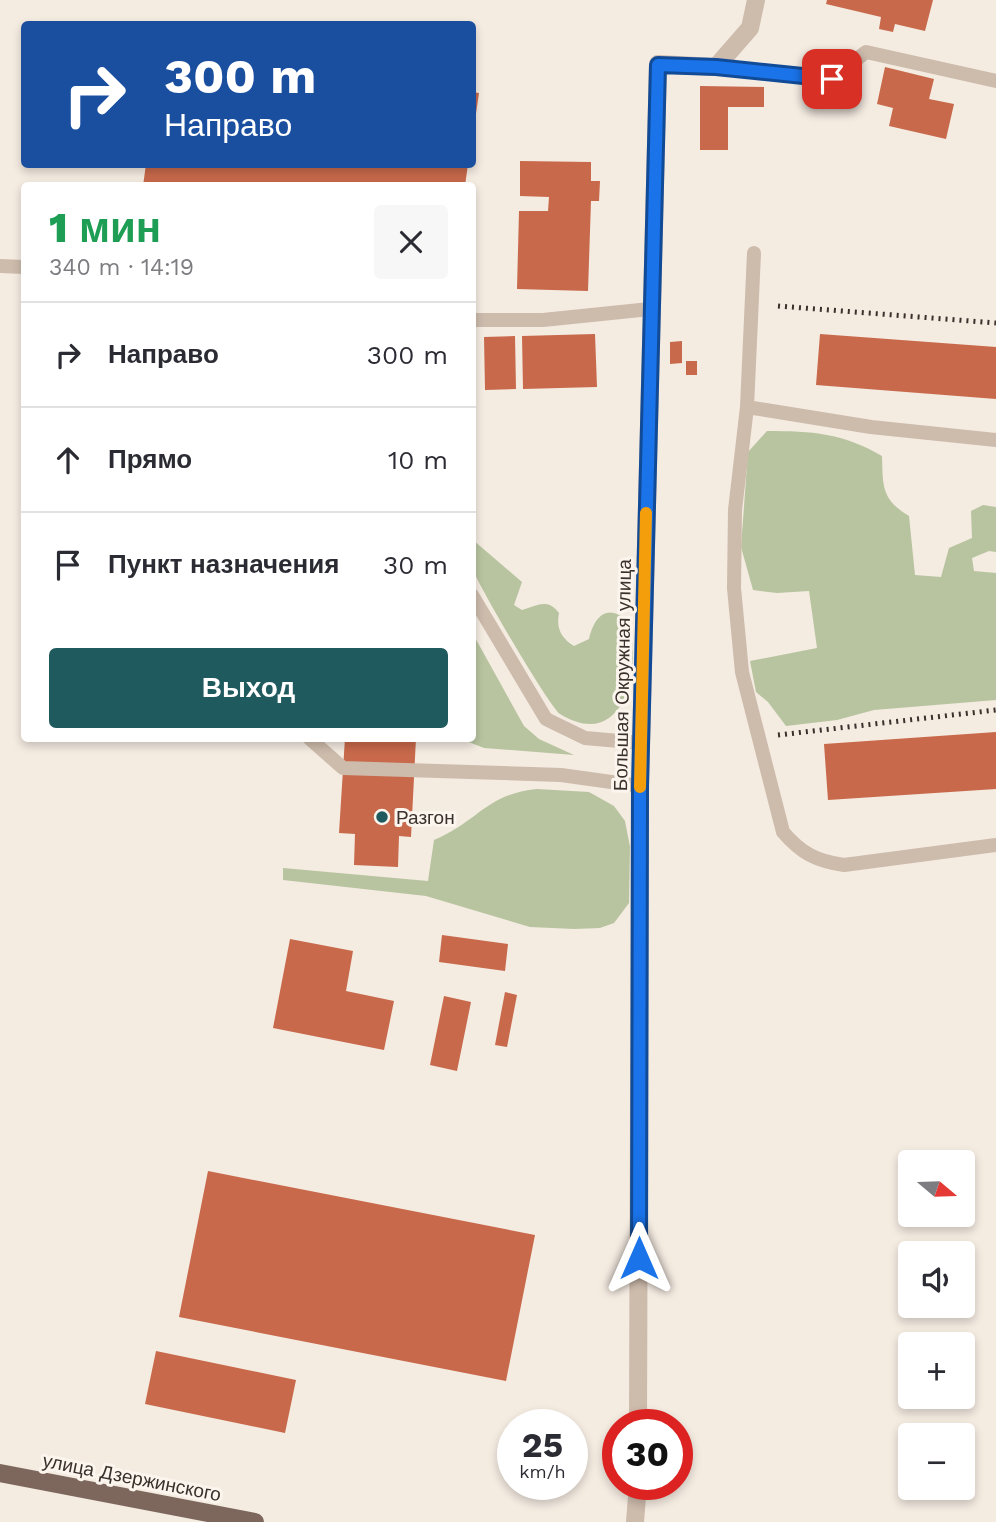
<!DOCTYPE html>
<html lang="ru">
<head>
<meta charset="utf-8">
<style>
	body { margin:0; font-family:"Work Sans",sans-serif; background:#f7f7f7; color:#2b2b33; height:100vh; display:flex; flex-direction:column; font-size:26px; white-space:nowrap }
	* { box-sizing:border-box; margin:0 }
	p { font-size:23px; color:#7c7c81 }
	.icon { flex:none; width:38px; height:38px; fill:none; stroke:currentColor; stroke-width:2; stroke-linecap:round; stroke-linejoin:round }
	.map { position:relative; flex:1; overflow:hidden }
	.side { position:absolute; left:21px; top:182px; width:455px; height:560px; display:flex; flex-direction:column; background:#fff; border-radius:7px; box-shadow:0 4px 10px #0003 }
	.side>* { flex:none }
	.banner { position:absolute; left:21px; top:21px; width:455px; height:147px; border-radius:7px; box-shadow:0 4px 10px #0003; background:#1a4fa0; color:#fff; overflow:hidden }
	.needle { width:46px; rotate:109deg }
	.tools { position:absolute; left:898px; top:1150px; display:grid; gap:14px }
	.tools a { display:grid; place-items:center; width:77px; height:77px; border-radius:7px; background:#fff; box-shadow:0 4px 10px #0003; font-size:35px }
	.speed { position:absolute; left:497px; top:1409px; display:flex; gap:14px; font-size:35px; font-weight:700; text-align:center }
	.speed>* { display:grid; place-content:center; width:91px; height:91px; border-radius:50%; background:#fff; box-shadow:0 4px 10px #0003; line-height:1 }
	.speed small { font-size:18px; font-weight:400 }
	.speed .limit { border:10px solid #d22; background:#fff; color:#111 }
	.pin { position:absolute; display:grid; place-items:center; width:60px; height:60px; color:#fff; margin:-30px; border-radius:14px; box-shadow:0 4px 10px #0006 }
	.me { position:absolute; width:77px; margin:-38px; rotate:0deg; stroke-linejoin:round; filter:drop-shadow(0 0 5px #0008) }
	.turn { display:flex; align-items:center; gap:24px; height:147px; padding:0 28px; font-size:32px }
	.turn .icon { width:91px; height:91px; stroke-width:2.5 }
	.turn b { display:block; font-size:49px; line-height:60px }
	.round { display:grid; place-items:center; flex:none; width:74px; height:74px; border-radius:7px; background:#f7f7f7 }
	.overview { display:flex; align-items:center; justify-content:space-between; height:119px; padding:0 28px }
	h1 { font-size:42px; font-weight:800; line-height:52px; color:#1e9e55 }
	.action { display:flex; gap:14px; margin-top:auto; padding:14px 28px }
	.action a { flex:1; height:80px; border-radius:7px; background:#1f5a5e; color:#fff; font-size:28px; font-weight:800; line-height:80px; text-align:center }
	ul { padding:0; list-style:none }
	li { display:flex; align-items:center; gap:21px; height:105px; padding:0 28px; border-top:2px solid #e1e1e2 }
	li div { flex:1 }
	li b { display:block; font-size:26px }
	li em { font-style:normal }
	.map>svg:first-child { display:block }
	.green { fill:#b8c4a0 }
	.building { fill:#c8694b }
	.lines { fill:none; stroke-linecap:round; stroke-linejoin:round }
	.lane { stroke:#cdbbac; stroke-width:14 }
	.street { stroke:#cdbbac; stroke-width:18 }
	.primary { stroke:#7d675c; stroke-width:18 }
	.rail { stroke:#3b302b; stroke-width:5; stroke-dasharray:2 5; stroke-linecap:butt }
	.route-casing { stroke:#114b97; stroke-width:18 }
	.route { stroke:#1a73e8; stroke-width:12 }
	.slow { stroke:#f59e0b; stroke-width:12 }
	.poi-dot { fill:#1f5a5e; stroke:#fbf5ee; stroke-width:2.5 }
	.labels { text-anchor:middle; stroke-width:6; stroke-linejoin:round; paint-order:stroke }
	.street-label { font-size:19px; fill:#3b302b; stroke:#fbf5ee }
	.poi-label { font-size:19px; fill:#3b302b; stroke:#fbf5ee; text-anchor:start }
</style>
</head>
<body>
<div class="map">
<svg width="996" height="1522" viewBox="0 0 996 1522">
	<rect width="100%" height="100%" fill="#f4ebe1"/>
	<path class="green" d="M 767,431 C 812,431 843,433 882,456 C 883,486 881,499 909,516 L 915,575 L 941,577 L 949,548 L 972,538 L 971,511 L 983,505 L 996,507 L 996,552 L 989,551 L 972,558 L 974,571 L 996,573 L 996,700 L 874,710 L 837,720 L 786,726 L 768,702 L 756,692 L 750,661 L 817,648 L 809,591 L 777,593 L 753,590 L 741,547 L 748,452 Z
		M 473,540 L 522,582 L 514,605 L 522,610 C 538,605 548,598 559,613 C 556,628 561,638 574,646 L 589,639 C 594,616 608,602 628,622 C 643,668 624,753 560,714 C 550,708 475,580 472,567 C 471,559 472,549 473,540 Z
		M 473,634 L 524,726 L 539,739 L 574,755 L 484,748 L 461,739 L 472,738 Z
		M 537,789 L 589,792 L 614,806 L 625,821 L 630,847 L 629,903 L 614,923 L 600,928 L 574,929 L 530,927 L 426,896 L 283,880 L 283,868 L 428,881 L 434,840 C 478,822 486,794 537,789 Z"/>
	<path class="building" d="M 827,0 L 933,0 L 925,31 L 895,24 L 893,32 L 879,29 L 881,17 L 826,4 Z
		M 885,67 L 934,79 L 929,99 L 954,104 L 946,139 L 889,126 L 893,108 L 877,104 Z
		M 700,86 L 764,87 L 764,107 L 728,107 L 728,150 L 700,150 Z
		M 472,92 L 479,93 L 474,127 L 472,127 Z
		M 520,161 L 591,162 L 591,181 L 600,181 L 599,201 L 591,201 L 588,291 L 517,289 L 519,211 L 548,211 L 549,197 L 520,196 Z
		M 146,164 L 468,164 L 465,186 L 143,186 Z
		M 595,334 L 597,387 L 523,389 L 522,336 Z
		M 820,334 L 996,347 L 996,399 L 816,385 Z
		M 515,336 L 516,389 L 485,390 L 484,337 Z
		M 682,341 L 682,363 L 670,364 L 670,342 Z
		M 686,361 L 697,361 L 697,375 L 686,375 Z
		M 996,732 L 996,789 L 828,800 L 824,744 Z
		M 345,738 L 416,738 L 411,837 L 399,836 L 398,867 L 354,865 L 355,834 L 339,833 Z
		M 442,935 L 508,944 L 505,971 L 439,962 Z
		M 290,939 L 353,951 L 346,991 L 394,1001 L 384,1050 L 273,1028 Z
		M 505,992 L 517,995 L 507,1047 L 495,1045 Z
		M 444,996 L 471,1002 L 457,1071 L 430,1065 Z
		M 208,1171 L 535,1235 L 506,1381 L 179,1317 Z
		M 156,1351 L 296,1380 L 285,1433 L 145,1404 Z"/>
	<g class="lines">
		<path class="lane" d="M 716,67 L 832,79 L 866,52 L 996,81
			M 754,253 L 747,407 L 871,427 L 996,440
			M 0,266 L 24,267
			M 472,320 L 543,320 L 650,309
			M 747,407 L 735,510 L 734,588 L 742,672 L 783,832 C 801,853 816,861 844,865 L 996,845
			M 472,595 L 546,719 L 585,738 L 642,743
			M 309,738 L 343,768 L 561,775 L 640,786"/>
		<path class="street" d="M 638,1424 L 640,786 L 658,64 L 716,67 L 750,28 L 756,0
			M 635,1522 L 638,1484"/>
		<path class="primary" d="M 0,1473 L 255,1522"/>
		<path class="rail" d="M 778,306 L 996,323
			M 778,735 L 996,710"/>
	</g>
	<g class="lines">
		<g class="route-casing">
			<path id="route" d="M 639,1258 L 640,786 L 658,65 L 716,67 L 832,79"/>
		</g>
		<use href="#route" class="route"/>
		<path class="slow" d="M 640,787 L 646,513"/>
	</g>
	<circle class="poi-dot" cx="382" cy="817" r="7"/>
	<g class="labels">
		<g class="street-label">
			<text transform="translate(622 675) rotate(-89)" y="7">Большая Окружная улица</text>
			<text transform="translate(132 1477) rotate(11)" y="7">улица Дзержинского</text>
		</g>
		<g class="poi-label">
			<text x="396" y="824">Разгон</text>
		</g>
	</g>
</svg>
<div class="tools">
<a><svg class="needle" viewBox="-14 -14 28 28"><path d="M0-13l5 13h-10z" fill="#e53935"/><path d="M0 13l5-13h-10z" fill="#7c7c81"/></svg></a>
<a><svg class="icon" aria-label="sound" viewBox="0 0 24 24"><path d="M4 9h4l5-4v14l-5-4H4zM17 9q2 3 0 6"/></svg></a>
<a>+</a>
<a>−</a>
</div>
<div class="speed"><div>25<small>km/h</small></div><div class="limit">30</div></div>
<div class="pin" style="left:832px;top:79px;background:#d93025"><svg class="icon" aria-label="arrive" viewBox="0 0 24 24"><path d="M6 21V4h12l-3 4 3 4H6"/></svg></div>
<svg class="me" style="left:639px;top:1258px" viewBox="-20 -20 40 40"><path d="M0-17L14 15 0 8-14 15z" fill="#1a73e8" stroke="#fff" stroke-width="4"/></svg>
<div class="banner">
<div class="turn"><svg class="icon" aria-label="right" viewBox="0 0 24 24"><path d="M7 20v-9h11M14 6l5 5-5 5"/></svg><div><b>300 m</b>Направо</div></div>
</div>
<section class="side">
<div class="overview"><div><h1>1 мин</h1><p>340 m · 14:19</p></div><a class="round"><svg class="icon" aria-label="close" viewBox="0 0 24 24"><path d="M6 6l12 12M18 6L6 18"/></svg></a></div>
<ul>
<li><svg class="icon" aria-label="right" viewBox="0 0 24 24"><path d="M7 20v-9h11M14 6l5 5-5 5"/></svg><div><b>Направо</b></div><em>300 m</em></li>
<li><svg class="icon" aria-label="ahead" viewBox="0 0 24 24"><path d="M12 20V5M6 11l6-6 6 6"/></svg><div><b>Прямо</b></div><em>10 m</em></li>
<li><svg class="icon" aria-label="arrive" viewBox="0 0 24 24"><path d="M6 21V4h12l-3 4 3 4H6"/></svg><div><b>Пункт назначения</b></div><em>30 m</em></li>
</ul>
<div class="action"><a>Выход</a></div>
</section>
</div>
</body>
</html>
